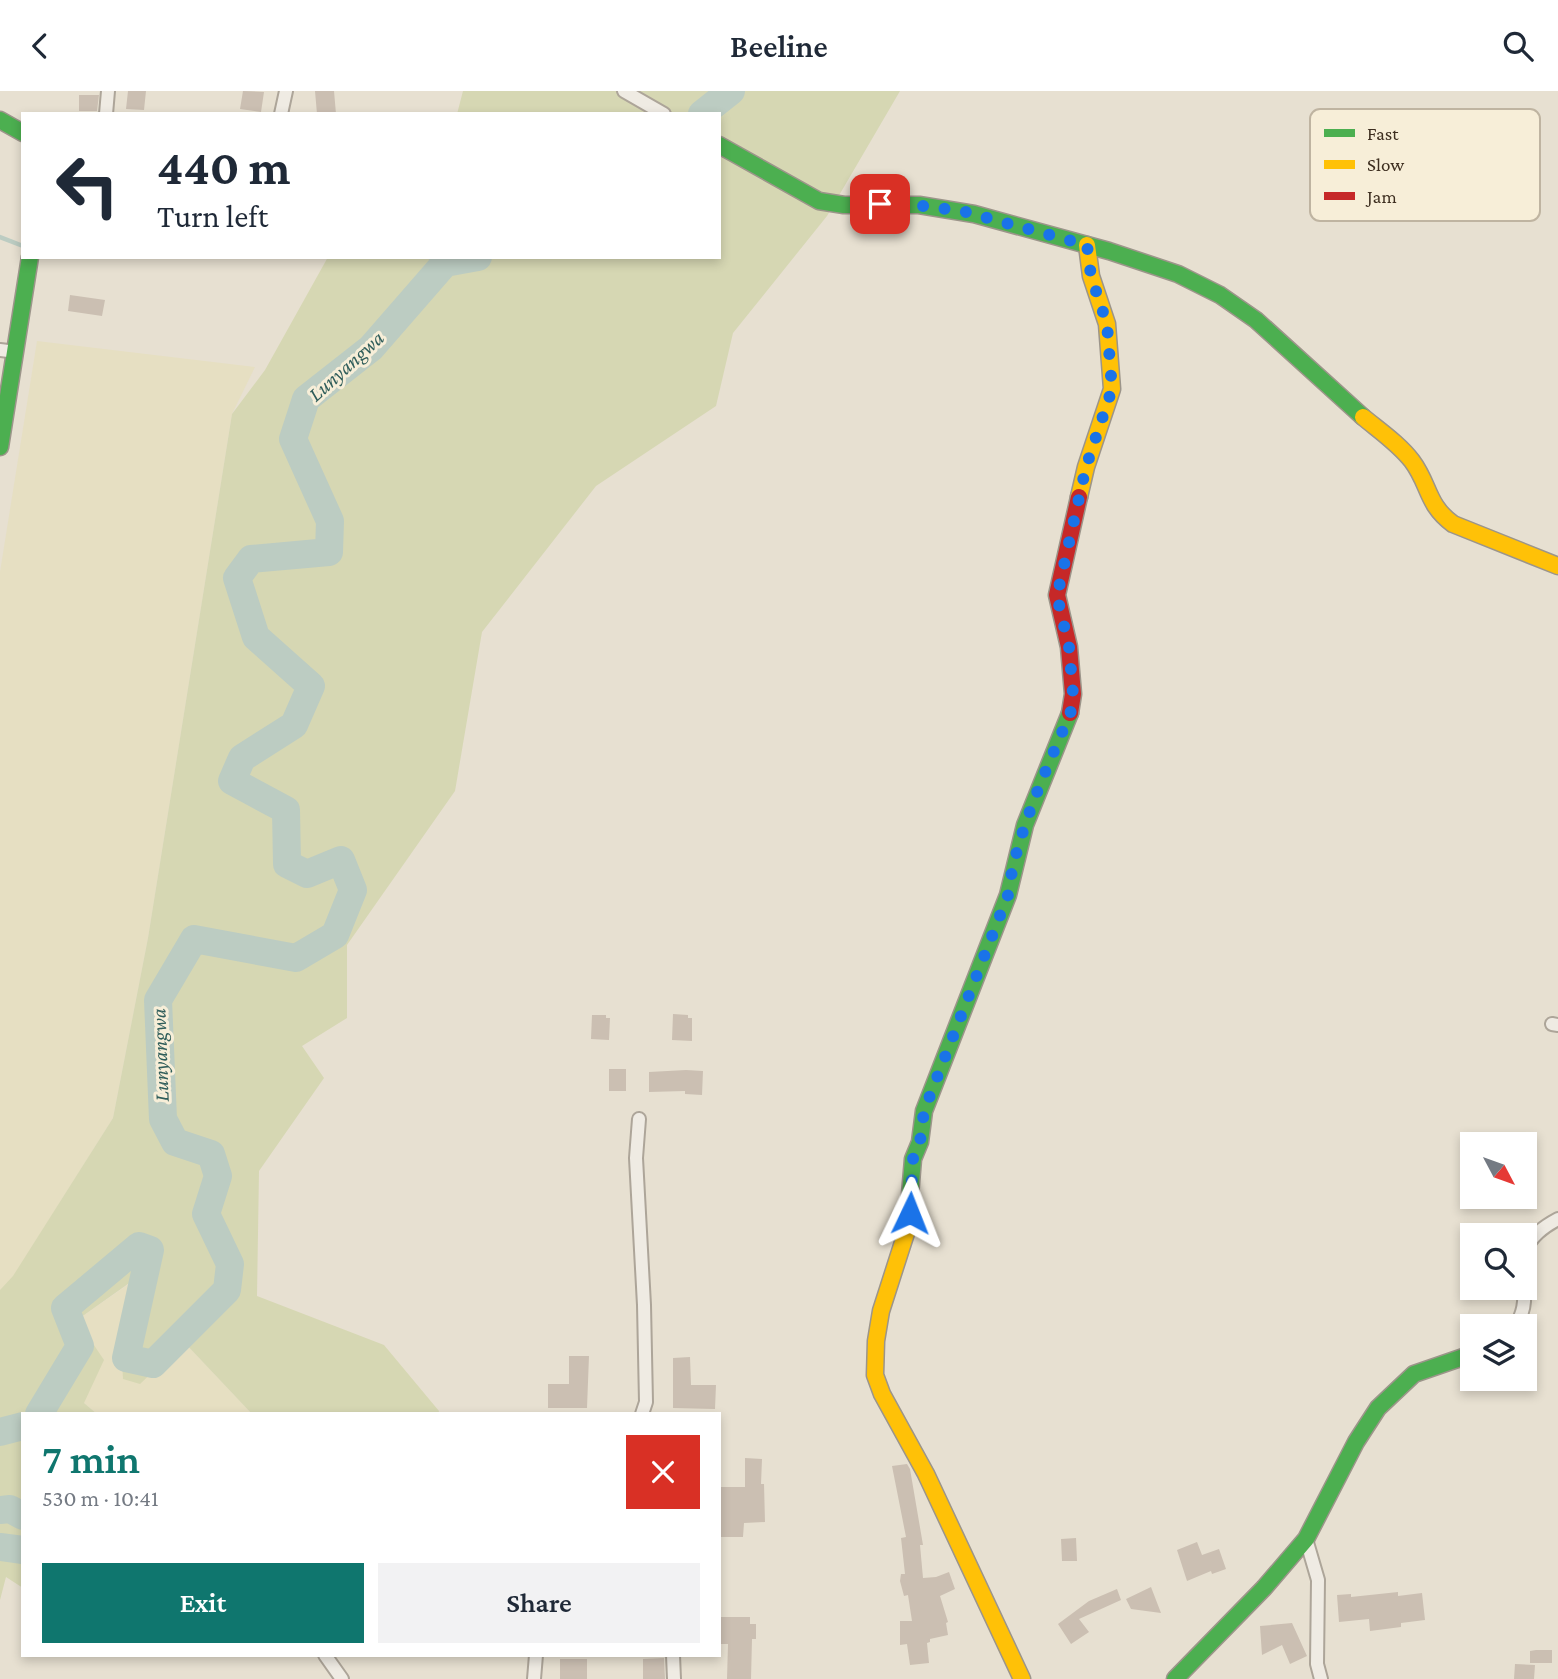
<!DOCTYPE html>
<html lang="en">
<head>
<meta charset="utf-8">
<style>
	body { margin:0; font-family:"Crimson Pro",serif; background:#f2f2f3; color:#1f2937; height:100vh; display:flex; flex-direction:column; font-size:26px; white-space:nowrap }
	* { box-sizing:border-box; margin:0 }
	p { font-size:23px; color:#747a83 }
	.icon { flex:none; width:38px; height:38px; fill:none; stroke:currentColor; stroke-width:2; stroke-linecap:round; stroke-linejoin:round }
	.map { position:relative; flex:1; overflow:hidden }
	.sheet { position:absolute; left:21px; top:1321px; width:700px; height:245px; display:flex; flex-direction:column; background:#fff; border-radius:0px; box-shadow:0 4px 10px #0003 }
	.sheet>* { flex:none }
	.top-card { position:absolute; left:21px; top:21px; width:700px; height:147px; border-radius:0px; box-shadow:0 4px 10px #0003; background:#fff; color:#1f2937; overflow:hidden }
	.needle { width:46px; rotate:131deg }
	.tools { position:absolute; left:1460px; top:1041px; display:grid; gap:14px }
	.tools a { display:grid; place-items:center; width:77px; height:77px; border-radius:0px; background:#fff; box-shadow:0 4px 10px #0003; font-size:35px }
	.pin { position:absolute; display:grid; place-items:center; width:60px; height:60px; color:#fff; margin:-30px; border-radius:14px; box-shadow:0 4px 10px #0006 }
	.me { position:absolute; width:77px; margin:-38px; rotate:2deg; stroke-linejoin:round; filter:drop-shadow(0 0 5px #0008) }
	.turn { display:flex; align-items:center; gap:24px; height:147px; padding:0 21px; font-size:32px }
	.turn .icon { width:91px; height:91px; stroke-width:2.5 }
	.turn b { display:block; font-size:49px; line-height:60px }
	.round { display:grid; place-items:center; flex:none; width:74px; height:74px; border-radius:0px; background:#f2f2f3 }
	.overview { display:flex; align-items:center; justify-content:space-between; height:119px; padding:0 21px }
	h1 { font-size:42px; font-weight:600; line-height:52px; color:#0f766e }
	.cta { display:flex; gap:14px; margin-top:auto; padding:14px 21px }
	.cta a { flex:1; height:80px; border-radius:0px; background:#0f766e; color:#fff; font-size:28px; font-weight:600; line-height:80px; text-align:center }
	.cta a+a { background:#f2f2f3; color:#1f2937 }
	header { display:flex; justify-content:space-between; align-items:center; height:91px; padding:0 21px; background:#fff; font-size:32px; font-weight:600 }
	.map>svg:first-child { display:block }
	.farmland { fill:#e6dfc2 }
	.green { fill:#d6d7b3 }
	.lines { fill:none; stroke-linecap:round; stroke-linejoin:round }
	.stream { stroke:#bcccc2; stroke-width:4.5 }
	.river { stroke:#bcccc2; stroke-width:28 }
	.building { fill:#cbbfb2 }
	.street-casing { stroke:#ada599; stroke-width:16 }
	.fast-casing { stroke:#9c958a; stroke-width:19 }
	.slow-casing { stroke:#9c958a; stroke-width:19 }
	.jam-casing { stroke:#9c958a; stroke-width:19 }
	.street { stroke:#efebe3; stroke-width:12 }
	.fast { stroke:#4caf50; stroke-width:16 }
	.slow { stroke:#ffc107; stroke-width:16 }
	.jam { stroke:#c62828; stroke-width:16 }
	.route { stroke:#1a73e8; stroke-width:12; stroke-dasharray:0 21.6 }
	.labels { text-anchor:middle; stroke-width:6; stroke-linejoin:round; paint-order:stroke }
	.water-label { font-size:21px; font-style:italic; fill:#2f5d5a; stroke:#f7eed8 }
	.key { fill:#f7eed8; stroke:#bfb4a1; stroke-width:2 }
	.key-label { font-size:19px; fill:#3d2e20 }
</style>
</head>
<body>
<header><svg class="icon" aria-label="back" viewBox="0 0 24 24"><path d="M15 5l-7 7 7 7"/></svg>Beeline<svg class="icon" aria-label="search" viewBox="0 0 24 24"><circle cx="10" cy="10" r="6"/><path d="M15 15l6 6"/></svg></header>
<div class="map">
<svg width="1558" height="1588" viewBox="0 0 1558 1588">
	<rect width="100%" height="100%" fill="#e7e0d1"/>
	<path class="farmland" d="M 37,250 L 255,276 L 232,323 L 148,847 L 113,1027 L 13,1186 L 0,1199 L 0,481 Z
		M 136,1188 L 121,1252 L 140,1292 L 184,1251 L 252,1323 L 97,1323 L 84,1312 L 77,1229 Z"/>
	<path class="green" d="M 463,0 L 900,0 L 827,125 L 733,242 L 716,315 L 596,395 L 482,541 L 455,700 L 347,854 L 347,927 L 302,955 L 324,987 L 259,1080 L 257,1205 L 384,1254 L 439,1320 L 438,1323 L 252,1323 L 184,1251 L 140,1293 L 123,1288 L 121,1252 L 135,1188 L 77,1229 L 104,1269 L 84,1312 L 97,1323 L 23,1323 L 23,1497 L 6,1486 L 0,1509 L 0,1199 L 13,1185 L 113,1027 L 148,847 L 232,323 L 265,279 L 328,166 L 719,166 L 719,23 L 457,23 Z"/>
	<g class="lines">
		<path class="stream" d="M 0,146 L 23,155
			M 429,166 L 445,172"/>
		<path class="river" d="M 702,23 L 731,0
			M 39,1323 L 80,1255 L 65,1217 L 139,1155 L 150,1159 L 126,1267 L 153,1273 L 227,1199 L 230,1173 L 206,1123 L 218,1085 L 211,1063 L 175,1051 L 163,1028 L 158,909 L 194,848 L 296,867 L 335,844 L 353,799 L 341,769 L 307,783 L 287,773 L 286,719 L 232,690 L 242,667 L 294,634 L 311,595 L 256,546 L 237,487 L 251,468 L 329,461 L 330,430 L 293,348 L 306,308 L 371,257 L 445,172 L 478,166
			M 0,1341 L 23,1335
			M 0,1419 L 10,1418 L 23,1425
			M 0,1456 L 23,1459"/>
	</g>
	<path class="building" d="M 128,0 L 146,0 L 144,19 L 126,18 Z
		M 243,0 L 264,1 L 261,21 L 240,18 Z
		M 315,0 L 334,0 L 336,23 L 317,23 Z
		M 79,4 L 99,4 L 97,20 L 79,20 Z
		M 70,204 L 105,209 L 102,225 L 68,220 Z
		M 673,923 L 688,924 L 688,927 L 692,927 L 692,950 L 672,949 Z
		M 592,924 L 606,924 L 606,927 L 610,927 L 609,949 L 591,948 Z
		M 609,978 L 626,978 L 626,1000 L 609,1000 Z
		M 686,979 L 703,980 L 702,1004 L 685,1003 L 685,1000 L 649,1001 L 649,981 Z
		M 569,1265 L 589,1265 L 587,1317 L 548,1317 L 548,1293 L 569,1293 Z
		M 690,1266 L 691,1294 L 716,1294 L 715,1318 L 673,1317 L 673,1267 Z
		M 745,1367 L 762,1368 L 761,1393 L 764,1393 L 765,1431 L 744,1432 L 743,1446 L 721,1446 L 719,1396 L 745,1396 Z
		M 907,1373 L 910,1378 L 923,1454 L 920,1454 L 923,1487 L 936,1486 L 949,1481 L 955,1498 L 940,1505 L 948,1531 L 946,1532 L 948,1544 L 930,1548 L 930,1551 L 927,1552 L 929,1572 L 910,1574 L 907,1553 L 900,1554 L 900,1530 L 912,1530 L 908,1504 L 904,1505 L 900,1490 L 901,1483 L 905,1483 L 901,1447 L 906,1446 L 892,1375 Z
		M 1076,1447 L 1077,1470 L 1062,1470 L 1061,1448 Z
		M 1197,1451 L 1202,1464 L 1219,1458 L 1226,1478 L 1212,1483 L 1211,1480 L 1187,1490 L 1177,1459 Z
		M 1151,1496 L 1161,1522 L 1131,1518 L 1126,1508 Z
		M 1117,1498 L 1121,1509 L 1079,1528 L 1089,1541 L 1071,1553 L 1058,1533 L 1089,1510 Z
		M 1398,1501 L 1398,1505 L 1422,1502 L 1425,1529 L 1401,1532 L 1401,1536 L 1370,1540 L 1369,1528 L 1339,1531 L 1337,1504 L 1351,1503 L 1351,1506 Z
		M 719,1526 L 750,1526 L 750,1533 L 756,1533 L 756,1548 L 752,1548 L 751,1588 L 727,1588 L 728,1553 L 719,1553 Z
		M 1292,1532 L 1307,1565 L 1290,1573 L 1282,1554 L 1262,1564 L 1260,1535 Z
		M 1536,1559 L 1552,1559 L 1552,1572 L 1530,1572 L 1530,1560 Z
		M 664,1567 L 665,1588 L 643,1588 L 643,1568 Z
		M 560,1568 L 587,1568 L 587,1588 L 560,1588 Z
		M 1515,1573 L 1535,1574 L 1534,1588 L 1514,1588 Z"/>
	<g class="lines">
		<g class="street-casing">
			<path id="street" d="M 624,0 L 664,23
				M 106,23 L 108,0
				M 281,23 L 286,0
				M 0,259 L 16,261
				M 1552,933 L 1558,934
				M 639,1028 L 636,1067 L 644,1214 L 646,1311 L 642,1323
				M 1524,1161 C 1531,1145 1543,1136 1558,1128
				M 1515,1236 C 1524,1222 1525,1211 1524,1195
				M 1306,1448 L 1318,1489 L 1317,1573 L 1321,1588
				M 325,1564 L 342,1588
				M 673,1564 L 674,1588
				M 534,1588 L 536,1564"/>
		</g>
		<g class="fast-casing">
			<path id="fast" d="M 0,29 L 23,42
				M 719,54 L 819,110 L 844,114 L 919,114 L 974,123 L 1109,160 L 1178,183 L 1220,204 L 1256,229 L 1363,326
				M 0,356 L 30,166
				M 907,1139 L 913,1068 L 920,1051 L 924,1020 L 1008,804 L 1025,734 L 1070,622
				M 1175,1588 L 1264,1497 L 1306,1448 L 1356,1351 L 1378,1317 L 1414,1283 L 1472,1263"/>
		</g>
		<g class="slow-casing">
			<path id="slow" d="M 1363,326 C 1380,340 1399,353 1412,370 C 1430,394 1426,413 1453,433 L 1558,475
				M 1079,406 L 1086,376 L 1112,298 L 1107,233 L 1091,185 L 1087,154
				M 907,1139 L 881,1220 L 876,1250 L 875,1284 L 882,1303 L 926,1383 L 1022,1588"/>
		</g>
		<g class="jam-casing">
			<path id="jam" d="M 1070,622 L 1073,603 L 1069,556 L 1057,504 L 1079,406"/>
		</g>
		<use href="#street" class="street"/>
		<use href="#fast" class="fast"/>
		<use href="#slow" class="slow"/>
		<use href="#jam" class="jam"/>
	</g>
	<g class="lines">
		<path class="route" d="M 880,113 L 916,114 L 962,120 L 1087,154 L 1091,185 L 1107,233 L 1112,298 L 1086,376 L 1057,505 L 1069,556 L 1073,603 L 1071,620 C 1047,678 1016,742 1008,804 L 924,1020 L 920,1051 L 913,1068 L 910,1122"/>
	</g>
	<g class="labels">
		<g class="water-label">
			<text transform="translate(346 275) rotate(-42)" y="7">Lunyangwa</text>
			<text transform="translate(160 964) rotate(-92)" y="7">Lunyangwa</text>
		</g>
	</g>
	<rect x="1310" y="18" width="230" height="112" rx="10" class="key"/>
	<rect x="1324" y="38" width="31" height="8" fill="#4caf50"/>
	<rect x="1324" y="69" width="31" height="9" fill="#ffc107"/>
	<rect x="1324" y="101" width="31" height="8" fill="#c62828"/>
	<g class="key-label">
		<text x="1367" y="49">Fast</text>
		<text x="1367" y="80">Slow</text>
		<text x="1367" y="112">Jam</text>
	</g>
</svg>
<div class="tools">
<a><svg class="needle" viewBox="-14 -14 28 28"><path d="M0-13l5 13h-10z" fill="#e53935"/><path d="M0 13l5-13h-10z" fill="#747a83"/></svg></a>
<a><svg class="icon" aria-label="search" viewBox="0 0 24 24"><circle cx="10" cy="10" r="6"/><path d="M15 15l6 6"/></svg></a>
<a><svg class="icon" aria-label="layers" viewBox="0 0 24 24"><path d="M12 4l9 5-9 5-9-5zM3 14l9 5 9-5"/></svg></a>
</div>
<div class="pin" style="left:880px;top:113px;background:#d93025"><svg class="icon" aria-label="arrive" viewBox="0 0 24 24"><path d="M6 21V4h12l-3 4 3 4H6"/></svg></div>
<svg class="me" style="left:910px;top:1122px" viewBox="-20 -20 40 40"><path d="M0-17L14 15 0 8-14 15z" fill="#1a73e8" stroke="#fff" stroke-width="4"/></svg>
<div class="top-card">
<div class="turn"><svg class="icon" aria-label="left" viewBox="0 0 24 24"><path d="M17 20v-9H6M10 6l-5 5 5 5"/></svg><div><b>440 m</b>Turn left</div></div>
</div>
<section class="sheet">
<div class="overview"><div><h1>7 min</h1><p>530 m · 10:41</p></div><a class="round" style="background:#d93025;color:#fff"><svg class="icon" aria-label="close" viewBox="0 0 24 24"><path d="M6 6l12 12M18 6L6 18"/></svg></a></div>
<div class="cta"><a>Exit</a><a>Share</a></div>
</section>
</div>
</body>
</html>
